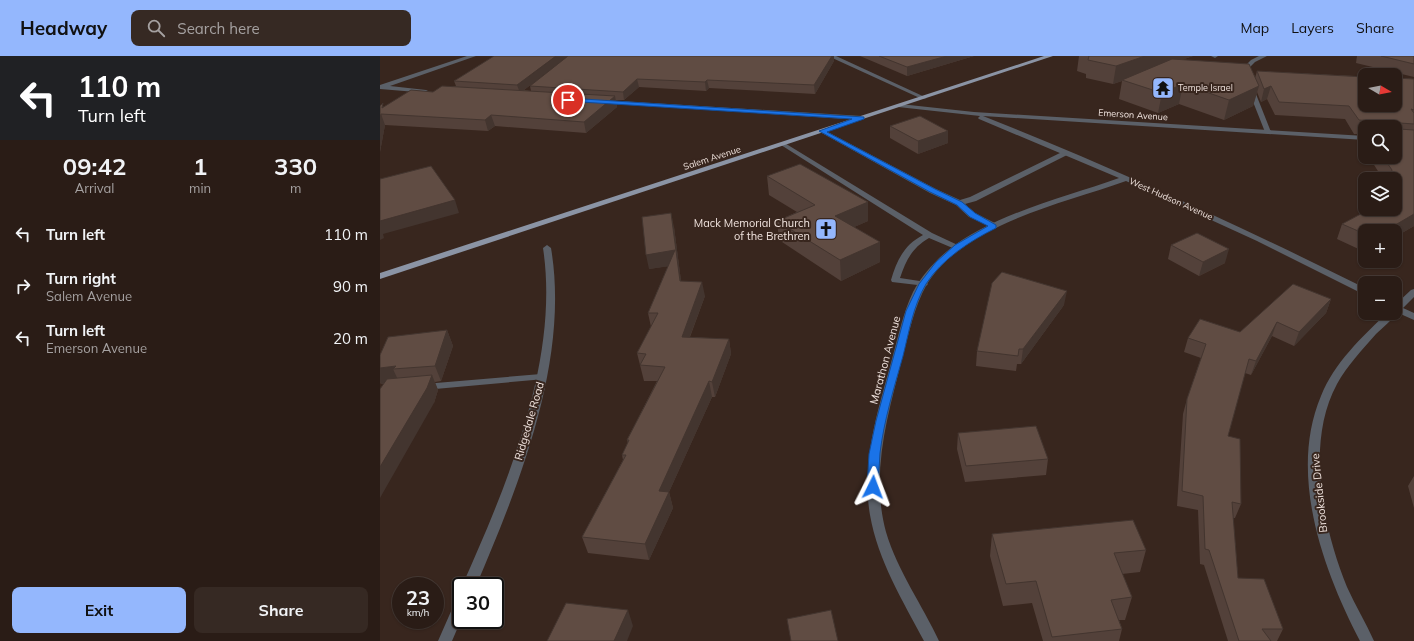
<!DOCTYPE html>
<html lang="en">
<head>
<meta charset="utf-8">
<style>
	body { margin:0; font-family:Mulish,sans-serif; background:#362923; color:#f1f3f6; height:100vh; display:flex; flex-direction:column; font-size:15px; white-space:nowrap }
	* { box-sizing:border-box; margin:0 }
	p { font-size:13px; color:#a5a1a1 }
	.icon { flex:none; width:22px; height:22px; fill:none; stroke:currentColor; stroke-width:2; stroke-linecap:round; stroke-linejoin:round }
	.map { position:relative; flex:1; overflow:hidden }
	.details { display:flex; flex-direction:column; background:#2a1c16; width:380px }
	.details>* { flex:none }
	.banner { background:#202124; color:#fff; overflow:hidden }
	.needle { width:26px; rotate:100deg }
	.controls { position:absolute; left:978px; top:12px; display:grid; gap:8px }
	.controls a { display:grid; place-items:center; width:44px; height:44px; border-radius:8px; background:#2a1c16; box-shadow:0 1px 3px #0004,0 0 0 1px #463a35; font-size:20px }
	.speed { position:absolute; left:12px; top:521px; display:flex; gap:8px; font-size:20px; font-weight:700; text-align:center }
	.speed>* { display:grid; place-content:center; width:52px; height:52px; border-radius:50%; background:#2a1c16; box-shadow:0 1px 3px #0004,0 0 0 1px #463a35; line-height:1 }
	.speed small { font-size:10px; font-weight:400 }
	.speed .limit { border:2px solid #111; border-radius:6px; background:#fff; color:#111 }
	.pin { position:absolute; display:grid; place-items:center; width:34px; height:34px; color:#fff; margin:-17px; border:2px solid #fff; border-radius:50%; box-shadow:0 1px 4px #0007 }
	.me { position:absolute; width:44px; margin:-22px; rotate:3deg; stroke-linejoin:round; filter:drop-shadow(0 0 3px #0008) }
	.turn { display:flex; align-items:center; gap:14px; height:84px; padding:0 12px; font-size:18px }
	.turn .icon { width:52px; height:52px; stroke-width:2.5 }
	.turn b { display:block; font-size:28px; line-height:34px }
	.eta { display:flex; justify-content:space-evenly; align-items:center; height:68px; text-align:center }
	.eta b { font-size:24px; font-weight:700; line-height:28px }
	.primary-button { display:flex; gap:8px; margin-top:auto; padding:8px 12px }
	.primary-button a { flex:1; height:46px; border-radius:8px; background:#94b7fd; color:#111; font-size:16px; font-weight:700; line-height:46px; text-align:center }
	.primary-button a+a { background:#362923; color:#f1f3f6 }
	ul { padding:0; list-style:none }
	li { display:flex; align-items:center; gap:12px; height:52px; padding:0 12px }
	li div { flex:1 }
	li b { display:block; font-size:15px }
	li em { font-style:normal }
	header { display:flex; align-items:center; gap:24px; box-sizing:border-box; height:56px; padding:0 20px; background:#94b7fd; color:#111 }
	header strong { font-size:19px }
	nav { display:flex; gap:22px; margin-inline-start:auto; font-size:14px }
	.search { width:280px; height:36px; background:#362923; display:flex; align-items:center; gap:10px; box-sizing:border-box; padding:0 14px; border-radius:8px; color:#a5a1a1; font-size:15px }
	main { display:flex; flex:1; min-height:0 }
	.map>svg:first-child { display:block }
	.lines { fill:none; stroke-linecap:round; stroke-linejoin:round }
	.lane { fill:#5b6068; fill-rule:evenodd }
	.street { fill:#5b6068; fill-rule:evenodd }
	.primary { fill:#8b94a5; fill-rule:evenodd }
	.wall { fill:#53413a; fill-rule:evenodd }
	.shaded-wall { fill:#43352f }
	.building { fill:#604c43; stroke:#43352f }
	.route { fill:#1a73e8; stroke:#114b97 }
	.labels { text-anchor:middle; stroke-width:4; stroke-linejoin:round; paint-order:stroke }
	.far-poi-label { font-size:9px; fill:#f0e3de; stroke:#38261e; text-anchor:start }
	.far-street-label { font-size:9px; fill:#f0e3de; stroke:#38261e }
	.poi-label { font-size:11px; fill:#f0e3de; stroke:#38261e; text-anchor:end }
	.street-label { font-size:11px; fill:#f0e3de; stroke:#38261e }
</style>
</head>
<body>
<header>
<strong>Headway</strong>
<div class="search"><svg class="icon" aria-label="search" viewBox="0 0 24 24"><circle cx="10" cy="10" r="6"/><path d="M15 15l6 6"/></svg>Search here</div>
<nav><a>Map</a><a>Layers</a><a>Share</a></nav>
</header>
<main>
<section class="details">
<div class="banner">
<div class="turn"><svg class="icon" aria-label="left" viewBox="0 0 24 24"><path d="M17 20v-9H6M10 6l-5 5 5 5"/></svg><div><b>110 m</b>Turn left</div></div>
</div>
<div class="eta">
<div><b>09:42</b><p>Arrival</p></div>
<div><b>1</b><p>min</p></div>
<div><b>330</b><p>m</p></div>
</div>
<ul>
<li><svg class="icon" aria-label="left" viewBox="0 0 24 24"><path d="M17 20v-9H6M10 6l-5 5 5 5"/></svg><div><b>Turn left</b></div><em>110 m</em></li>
<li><svg class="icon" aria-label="right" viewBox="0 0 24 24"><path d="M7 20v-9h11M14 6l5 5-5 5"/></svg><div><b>Turn right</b><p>Salem Avenue</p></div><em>90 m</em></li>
<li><svg class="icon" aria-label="left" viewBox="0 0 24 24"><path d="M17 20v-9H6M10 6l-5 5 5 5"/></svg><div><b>Turn left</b><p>Emerson Avenue</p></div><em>20 m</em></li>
</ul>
<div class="primary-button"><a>Exit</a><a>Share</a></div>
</section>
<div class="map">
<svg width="1034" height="585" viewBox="0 0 1034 585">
	<rect width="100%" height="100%" fill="#38261e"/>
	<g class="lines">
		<path class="lane" d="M 831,0 L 838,0 L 835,2 Z
			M 879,0 L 887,0 L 875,6 L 869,12 L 870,23 L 891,76 L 888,78 L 885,76 L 864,23 L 863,12 L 871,4 Z
			M 440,74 L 444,74 L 556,133 L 580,144 L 590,141 L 684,95 L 687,95 L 691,97 L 596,145 L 585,148 L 595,157 L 617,168 L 617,172 L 614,172 L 589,161 L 576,149 L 550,137 L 440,76 Z
			M 403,86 L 552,177 L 582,191 L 578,194 L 575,193 L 549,182 C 532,192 526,204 520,222 L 546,226 L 548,228 L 546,230 L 512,226 L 511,224 C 517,204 524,189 543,179 L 401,89 L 400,88 Z
			M 161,318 L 165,319 L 166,321 L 165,323 L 44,334 L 39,331 L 44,328 Z"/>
		<path class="street" d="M 87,0 L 96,0 L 10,30 L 46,34 L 48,35 L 48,37 L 0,33 L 0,29 Z
			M 448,0 L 456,0 L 547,42 L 542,43 Z
			M 223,44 L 482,60 L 485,62 L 482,64 L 221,47 L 221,45 Z
			M 520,48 L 594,56 L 985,80 L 985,84 L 603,60 C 733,111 860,170 985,232 L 985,239 L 877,185 L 746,125 C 690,145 620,160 573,199 C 563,207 554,217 547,228 C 534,251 529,277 522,303 C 508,359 490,417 506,476 C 518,516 542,548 559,585 L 544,585 C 523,545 498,505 490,459 C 481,406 498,354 512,303 C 518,281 523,257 533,236 C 541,221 553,207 566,196 C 612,158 683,142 739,122 L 599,63 L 598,62 L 600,60 L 518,51 L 517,50 Z
			M 167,189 L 171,192 C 190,304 139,429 96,530 L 82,530 C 127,429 180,304 163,192 Z
			M 1034,233 L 1034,241 L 1023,252 L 1034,257 L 1034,264 L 1016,256 C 1013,264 1002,272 996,278 C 982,294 967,310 957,328 C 925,387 943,472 967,531 C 975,549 986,567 994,585 L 980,585 C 943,514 908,418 941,340 C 954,307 982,281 1007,257 L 1015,257 L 1015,249 L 1031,234 Z
			M 81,542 L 81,564 L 72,585 L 58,585 L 76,544 Z"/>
		<path class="primary" d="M 664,0 L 673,0 L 0,223 L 0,217 Z"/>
	</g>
	<path class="wall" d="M 480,0 L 594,0 L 527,20 Z
		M 699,0 L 813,0 L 801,4 L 875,22 L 877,15 L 1034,23 L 1034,170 L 1015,181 L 985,175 L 985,196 L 957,183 L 962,168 L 1015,153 L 1015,123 L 1003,123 L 989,101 L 1015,101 L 1015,71 L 985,71 L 985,95 L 979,85 L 981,78 L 974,78 L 965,63 L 895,59 L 887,43 L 881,46 L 877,36 L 873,50 L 844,64 L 799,48 L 778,57 L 739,43 L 742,25 L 733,28 L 706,22 L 706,18 L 697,15 Z
		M 977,0 L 1034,0 L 1034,21 L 976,7 Z
		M 454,5 L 435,38 L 329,32 L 326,35 L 259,31 L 244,44 L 236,44 L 237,51 L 206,77 L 115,70 L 108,75 L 5,69 L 0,96 L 0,50 L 5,51 L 53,36 L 76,30 L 74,25 ZM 162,20 L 150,30 L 151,35 L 144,34 Z
		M 510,70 L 568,75 L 568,87 L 538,98 L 510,82 Z
		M 387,120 L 488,146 L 488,165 L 474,171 L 500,186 L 500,206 L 461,225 L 399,184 L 397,165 L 417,156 L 389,139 Z
		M 294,171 L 301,225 L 325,240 L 310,281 L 349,283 L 351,298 L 335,341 L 332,341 L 289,436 L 293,452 L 269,504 L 208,497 L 202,481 L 243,404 L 242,399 L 248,387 L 247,384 L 277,325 L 264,325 L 257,297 L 271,271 L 268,257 L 288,210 L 269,213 Z
		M 791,189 L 845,207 L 819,220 L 788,203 Z
		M 951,243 L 946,257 L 914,290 L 892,280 L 871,319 L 865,317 L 848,380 L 861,448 L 855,462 L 853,462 L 858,522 L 903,573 L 897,585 L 848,585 L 824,509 L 820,508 L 818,454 L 797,450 L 803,358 L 807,343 L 821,302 L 804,296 L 808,282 L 860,276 Z
		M 684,249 L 641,308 L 637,308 L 636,315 L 596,310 L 597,295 Z
		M 67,274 L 73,290 L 61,325 L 55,326 L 58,334 L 54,347 L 4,328 L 1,328 L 0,326 L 0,299 Z
		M 578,377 L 668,403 L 666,419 L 585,426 L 577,393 Z
		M 1034,420 L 1034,452 L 1028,430 Z
		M 612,478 L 766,494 L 760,516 L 742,518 L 752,541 L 745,564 L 739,564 L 742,573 L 739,585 L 663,585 L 652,547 L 623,550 L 610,500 Z"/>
	<path class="shaded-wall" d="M 176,0 L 189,0 L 140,37 L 137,29 Z
		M 452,0 L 454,0 L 454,5 L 435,38 L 434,29 Z
		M 567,0 L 594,0 L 527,20 L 527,11 Z
		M 765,0 L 813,0 L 744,24 L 742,24 L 742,25 L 733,28 L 736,10 Z
		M 257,23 L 259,31 L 244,44 L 243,36 Z
		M 327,24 L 329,32 L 326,35 L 325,26 Z
		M 803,28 L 799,48 L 778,57 L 782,37 Z
		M 879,30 L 873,50 L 844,64 L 849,44 Z
		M 891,30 L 887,43 L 881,46 L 884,33 Z
		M 235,40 L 237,51 L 206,77 L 204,66 Z
		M 1,58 L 5,69 L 0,96 L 0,62 Z
		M 111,59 L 115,70 L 108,75 L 105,64 Z
		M 568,75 L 568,87 L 538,98 L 538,85 Z
		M 75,144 L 79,157 L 3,178 L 4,182 L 0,184 L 0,165 Z
		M 488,146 L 488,165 L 456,179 L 455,160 Z
		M 291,157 L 294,171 L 303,240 L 300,225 Z
		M 1034,158 L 1034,170 L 1015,181 L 1015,175 L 1005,175 Z
		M 500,186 L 500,206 L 461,225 L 460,204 Z
		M 849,193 L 845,207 L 819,220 L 823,206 Z
		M 295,194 L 298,209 L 269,213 L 266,199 Z
		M 322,226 L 325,240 L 304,296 L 302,281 Z
		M 687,235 L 684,249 L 641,308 L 643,293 Z
		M 951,243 L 946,257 L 914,290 L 919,276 Z
		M 897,266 L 892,280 L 871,319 L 876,305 Z
		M 67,274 L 73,290 L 61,325 L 55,310 Z
		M 349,283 L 351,298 L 335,341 L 332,326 Z
		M 16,310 L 13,313 L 19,326 L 1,328 L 0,326 L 0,312 Z
		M 52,319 L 58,334 L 54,347 L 0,442 L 0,411 Z
		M 329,325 L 332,341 L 289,436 L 293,452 L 269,504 L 265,488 L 279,435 Z
		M 248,554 L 253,570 L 247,585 L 234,585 Z"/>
	<path class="building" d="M 114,0 L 176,0 L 137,29 L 74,25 Z
		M 188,0 L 452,0 L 434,29 L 327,24 L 325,26 L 257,23 L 243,36 L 150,30 Z
		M 499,0 L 567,0 L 527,11 Z
		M 708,0 L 765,0 L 736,10 L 708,4 L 709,0 Z
		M 1001,0 L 1034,0 L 1034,8 Z
		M 792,3 L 869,8 L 879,30 L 849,44 L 803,28 L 782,37 L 742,24 Z
		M 877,15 L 985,21 L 985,49 L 1015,49 L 1015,22 L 1034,23 L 1034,54 L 1031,53 L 1034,57 L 1034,68 L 1020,67 L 1019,68 L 1019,73 L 1034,74 L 1034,158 L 1005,175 L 985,175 L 985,178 L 962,168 L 990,153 L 1015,153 L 1015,123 L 1010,123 L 1012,114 L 1003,101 L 1015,101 L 1015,71 L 991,71 L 991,65 L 979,64 L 969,50 L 899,46 L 891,30 L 884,33 Z
		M 62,30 L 235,40 L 204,66 L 111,59 L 105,64 L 1,58 L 0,62 L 0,50 L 3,47 L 2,52 L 31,34 L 53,36 Z
		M 540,60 L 568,75 L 538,85 L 510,70 Z
		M 420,108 L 488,146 L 455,160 L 500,186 L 460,204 L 397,165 L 435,149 L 387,120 Z
		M 51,110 L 75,144 L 0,165 L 0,123 Z
		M 291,157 L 300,225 L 322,226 L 302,281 L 349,283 L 332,326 L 329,325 L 279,435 L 289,436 L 265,488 L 202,481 L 246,399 L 242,399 L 249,384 L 247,384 L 285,311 L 260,309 L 266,298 L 257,297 L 278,257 L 268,257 L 295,194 L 266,199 L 262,161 Z
		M 817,177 L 849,193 L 823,206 L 791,189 Z
		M 622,216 L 687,235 L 643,293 L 639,293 L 638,300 L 597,295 L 612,227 Z
		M 913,228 L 951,243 L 919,276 L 897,266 L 876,305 L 869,303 L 848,380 L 860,383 L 861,448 L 852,446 L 858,522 L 884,523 L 903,573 L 882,573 L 891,585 L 859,585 L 829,494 L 825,493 L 823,440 L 802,435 L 807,343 L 826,288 L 808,282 L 820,263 L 860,276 Z
		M 67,274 L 55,310 L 13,313 L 16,310 L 0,312 L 0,299 L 8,281 Z
		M 52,319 L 47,332 L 0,411 L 0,333 L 7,323 Z
		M 656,370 L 668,403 L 586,410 L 578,377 Z
		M 753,464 L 766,494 L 734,497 L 752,541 L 731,544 L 742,573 L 672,581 L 656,525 L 626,528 L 612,478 Z
		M 186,547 L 248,554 L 234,585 L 167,585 Z
		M 451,554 L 458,585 L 411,585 L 407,563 Z"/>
	<path class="route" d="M 188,42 L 484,61 L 484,63 L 447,76 L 555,133 L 582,146 L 595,157 L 616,169 L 616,172 C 590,185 562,203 546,228 C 533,250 529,276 523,300 C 514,332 504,364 500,397 C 499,408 499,420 498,431 L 497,434 L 489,434 L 487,431 L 489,398 L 496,365 L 526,255 L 539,228 L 556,206 L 575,189 L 608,170 L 590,161 L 577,149 L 550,136 L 439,75 L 472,63 L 185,45 L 185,44 Z"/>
	<defs>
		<g id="temple-square" transform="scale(1.15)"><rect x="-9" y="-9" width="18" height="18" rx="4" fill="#94b7fd" stroke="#38261e"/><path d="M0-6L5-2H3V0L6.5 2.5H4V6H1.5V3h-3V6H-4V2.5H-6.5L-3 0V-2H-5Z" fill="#111"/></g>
		<g id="church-square" transform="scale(1.15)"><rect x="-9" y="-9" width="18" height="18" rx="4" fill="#94b7fd" stroke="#38261e"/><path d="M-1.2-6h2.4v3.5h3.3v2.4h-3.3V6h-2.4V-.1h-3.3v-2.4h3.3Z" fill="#111"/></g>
	</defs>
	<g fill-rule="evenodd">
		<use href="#temple-square" x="783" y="32"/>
		<use href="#church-square" x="446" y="173"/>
	</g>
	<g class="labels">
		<g class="far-poi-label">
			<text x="798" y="35">Temple Israel</text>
		</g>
		<g class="far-street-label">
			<text transform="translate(753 59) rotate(4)" y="3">Emerson Avenue</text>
			<text transform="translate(332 102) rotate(-18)" y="3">Salem Avenue</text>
			<text transform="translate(791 143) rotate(24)" y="3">West Hudson Avenue</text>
		</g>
		<g class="poi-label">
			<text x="430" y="171">Mack Memorial Church<tspan x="430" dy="13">of the Brethren</tspan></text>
		</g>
		<g class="street-label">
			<text transform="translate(505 304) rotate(-75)" y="4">Marathon Avenue</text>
			<text transform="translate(149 365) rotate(-74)" y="4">Ridgedale Road</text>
			<text transform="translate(939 437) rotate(-96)" y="4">Brookside Drive</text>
		</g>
	</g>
</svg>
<div class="controls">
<a><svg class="needle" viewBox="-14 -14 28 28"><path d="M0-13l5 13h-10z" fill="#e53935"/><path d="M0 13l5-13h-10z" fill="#a5a1a1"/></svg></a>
<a><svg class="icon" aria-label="search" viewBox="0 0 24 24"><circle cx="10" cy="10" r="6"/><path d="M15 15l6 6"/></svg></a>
<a><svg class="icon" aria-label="layers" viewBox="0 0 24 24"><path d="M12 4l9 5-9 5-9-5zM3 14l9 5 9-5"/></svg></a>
<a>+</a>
<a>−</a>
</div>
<div class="speed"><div>23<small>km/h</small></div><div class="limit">30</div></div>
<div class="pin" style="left:188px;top:44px;background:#d93025"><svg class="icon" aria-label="arrive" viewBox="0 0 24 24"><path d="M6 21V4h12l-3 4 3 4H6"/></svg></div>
<svg class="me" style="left:493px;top:431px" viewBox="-20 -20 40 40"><path d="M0-17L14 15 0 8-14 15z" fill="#1a73e8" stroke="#fff" stroke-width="4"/></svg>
</div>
</main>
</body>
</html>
